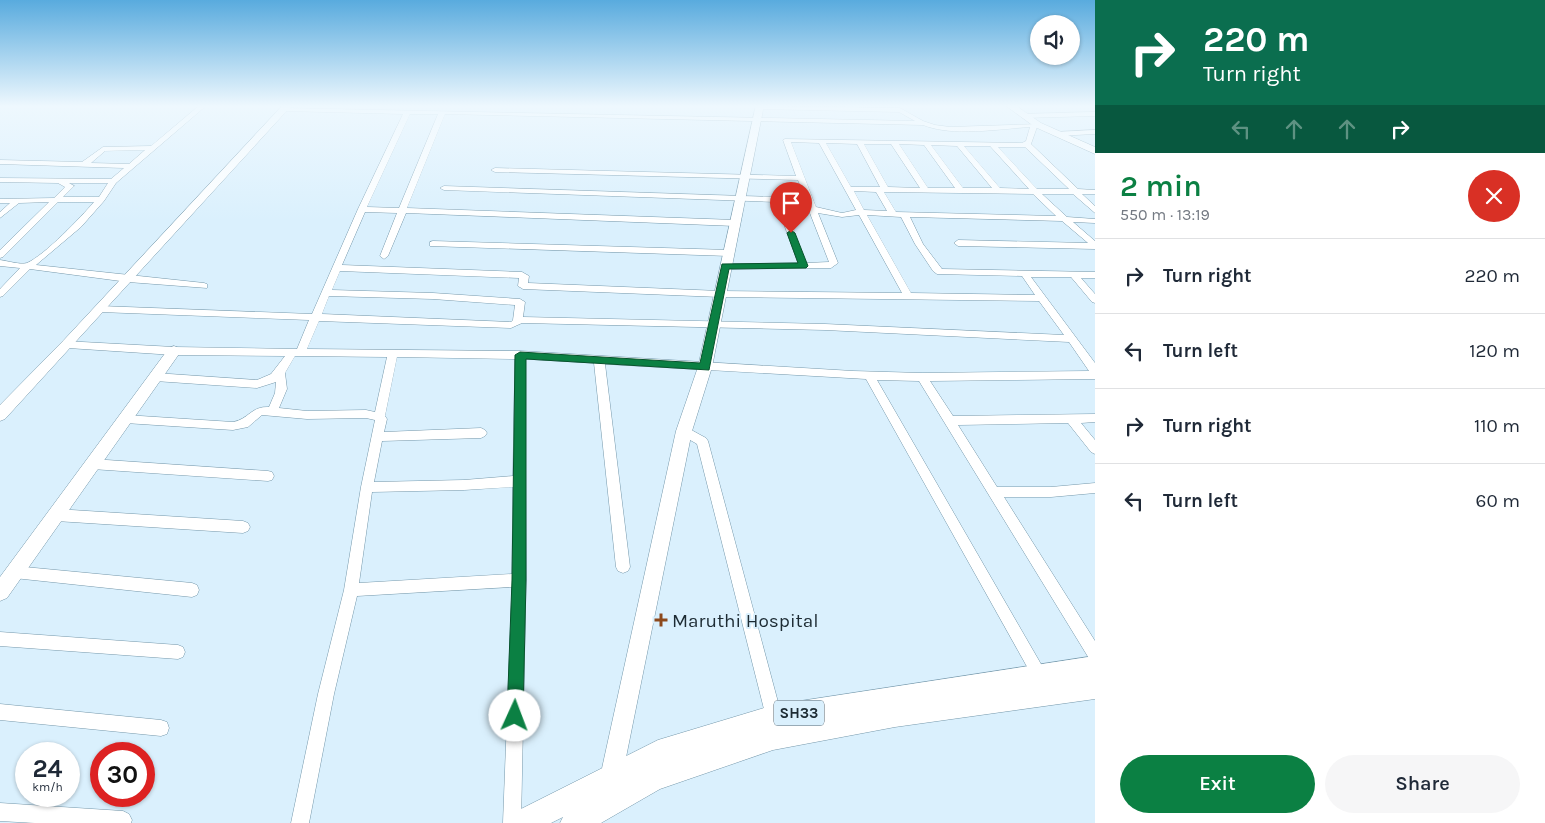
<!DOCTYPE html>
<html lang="en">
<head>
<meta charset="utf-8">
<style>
	body { margin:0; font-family:Karla,sans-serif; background:#f6f6f7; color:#1f2937; height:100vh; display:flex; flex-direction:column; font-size:19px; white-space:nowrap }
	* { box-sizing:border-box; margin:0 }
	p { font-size:16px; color:#747a83 }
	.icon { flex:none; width:28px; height:28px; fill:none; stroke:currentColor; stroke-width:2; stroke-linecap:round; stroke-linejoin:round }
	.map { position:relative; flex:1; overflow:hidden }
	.sheet { display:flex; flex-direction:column; background:#fff; width:450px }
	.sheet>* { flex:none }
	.top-card { background:#0b6e4f; color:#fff; overflow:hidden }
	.tools { position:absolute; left:1030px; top:15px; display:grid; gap:10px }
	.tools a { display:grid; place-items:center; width:50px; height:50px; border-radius:50%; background:#fff; box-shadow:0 1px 4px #0004; font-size:25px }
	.speed { position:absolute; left:15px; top:742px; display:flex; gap:10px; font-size:25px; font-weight:700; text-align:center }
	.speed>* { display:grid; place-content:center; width:65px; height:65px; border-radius:50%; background:#fff; box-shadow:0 1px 4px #0004; line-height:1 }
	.speed small { font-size:12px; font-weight:400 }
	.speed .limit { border:8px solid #d22; background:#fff; color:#111 }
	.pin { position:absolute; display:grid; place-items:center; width:42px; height:42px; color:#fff; margin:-51px -21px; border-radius:50% 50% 50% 0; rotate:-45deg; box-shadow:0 0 5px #0007 }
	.pin .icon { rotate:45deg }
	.me { position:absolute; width:55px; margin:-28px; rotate:2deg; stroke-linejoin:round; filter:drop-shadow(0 0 4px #0008) }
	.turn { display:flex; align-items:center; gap:18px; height:105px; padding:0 25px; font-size:22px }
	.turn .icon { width:65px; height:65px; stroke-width:2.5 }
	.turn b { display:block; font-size:35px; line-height:42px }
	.lanes { display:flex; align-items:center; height:48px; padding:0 25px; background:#0003; justify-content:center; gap:25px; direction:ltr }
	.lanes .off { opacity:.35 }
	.round { display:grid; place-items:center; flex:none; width:52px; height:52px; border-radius:26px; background:#f6f6f7 }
	.headline { display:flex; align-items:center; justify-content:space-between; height:85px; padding:0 25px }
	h1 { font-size:30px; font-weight:600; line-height:38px; color:#0b8043 }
	.primary-button { display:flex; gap:10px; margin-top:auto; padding:10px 25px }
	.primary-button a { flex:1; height:58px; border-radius:30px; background:#0b8043; color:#fff; font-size:20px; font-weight:600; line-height:58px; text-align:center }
	.primary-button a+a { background:#f6f6f7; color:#1f2937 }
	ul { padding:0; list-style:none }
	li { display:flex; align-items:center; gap:15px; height:75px; padding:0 25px; border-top:1px solid #e0e1e3 }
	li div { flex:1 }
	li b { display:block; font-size:19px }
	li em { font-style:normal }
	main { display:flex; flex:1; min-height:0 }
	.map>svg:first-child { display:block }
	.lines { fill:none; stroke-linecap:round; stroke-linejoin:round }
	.street-casing { stroke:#7598ab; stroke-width:1 }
	.secondary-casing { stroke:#7598ab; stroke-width:1 }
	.primary-casing { stroke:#7598ab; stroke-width:1 }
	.street { fill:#fff; fill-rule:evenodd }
	.secondary { fill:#fff; fill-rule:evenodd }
	.primary { fill:#fff; fill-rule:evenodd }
	.route { fill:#0b8043; stroke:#07532c }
	.poi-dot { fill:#8c491c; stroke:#daf0fd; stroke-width:2 }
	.labels { text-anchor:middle; stroke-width:4; stroke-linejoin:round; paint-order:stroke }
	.shield { fill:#daf0fd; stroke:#566670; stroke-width:1 }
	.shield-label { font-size:15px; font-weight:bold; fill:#1d2b33 }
	.near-poi-label { font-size:19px; fill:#1d2b33; stroke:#daf0fd; text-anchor:start }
</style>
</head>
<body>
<main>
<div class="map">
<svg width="1095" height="823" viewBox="0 0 1095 823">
	<rect width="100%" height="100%" fill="#daf0fd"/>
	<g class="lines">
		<g class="street-casing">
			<path id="street" d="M 200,105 L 207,105 L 116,183 L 104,201 L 81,227 L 36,265 L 204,283 L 207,284 L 207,288 L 128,282 L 30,269 L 3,296 L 0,297 L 0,289 L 20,268 L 0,266 L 0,260 C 8,261 20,265 27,263 C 45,255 81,217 94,202 L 58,202 L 3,257 L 0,258 L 0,250 L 49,202 L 19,203 L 0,218 L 0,212 L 10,203 L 0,203 L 0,199 L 54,198 L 65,187 L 58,183 L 0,182 L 0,178 L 111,179 L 124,168 L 0,164 L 0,160 L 82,162 L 103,147 L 151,146 ZM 145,150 L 129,164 L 91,163 L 105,151 ZM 69,183 L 108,183 L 99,197 L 63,197 L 74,186 Z
				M 760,106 L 900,108 L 923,121 L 935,125 L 950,127 L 1040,124 L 1041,125 L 1037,127 L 1031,144 L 1078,189 L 1095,190 L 1095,194 L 1082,194 L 1095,206 L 1095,213 L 1073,194 L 1042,194 L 1067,217 L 1095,219 L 1095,223 L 1073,222 L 1095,241 L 1095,249 L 958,246 L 954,243 L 958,240 L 1088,243 L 1062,221 L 910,217 L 923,244 L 942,269 L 1095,272 L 1095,278 L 1081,278 L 1095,294 L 1095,303 L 1092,302 L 1071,277 L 1031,277 L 1095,363 L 1095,379 L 930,381 L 953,416 L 1095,414 L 1095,422 L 1081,423 L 1095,440 L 1095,454 L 1091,452 L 1068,423 L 958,425 L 997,487 L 1051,487 L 1095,483 L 1095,493 L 1051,497 L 1004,497 L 1095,641 L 1095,663 L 1090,660 L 919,381 L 877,380 L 1045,671 L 1048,676 L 1045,681 L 1040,684 L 1035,681 L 866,379 L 605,364 L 630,567 L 628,571 L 623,573 L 618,571 L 616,567 L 594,363 L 525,359 L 526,580 L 521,823 L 503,823 L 512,587 L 357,596 L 334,694 L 309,823 L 291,823 L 318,694 L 344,590 L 361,487 L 375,420 L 366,418 L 307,419 L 262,415 L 248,427 L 233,430 L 125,423 L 121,422 L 119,419 L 121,416 L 125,415 L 233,422 C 249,419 251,406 269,407 L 275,393 L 276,382 L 257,388 L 155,381 L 150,377 L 155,373 L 257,380 L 271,374 L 285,356 L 174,355 L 68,348 L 64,347 L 63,344 L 64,341 L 174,347 L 297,349 L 309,320 L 100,312 L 95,309 L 100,306 L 312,314 L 358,209 L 403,114 L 285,111 L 282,109 L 283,108 L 915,121 L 899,112 L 758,109 L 758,107 ZM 410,114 L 438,114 L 399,208 L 367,207 ZM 445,114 L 923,125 C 953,137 998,129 1030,127 L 1026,141 L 1022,143 L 785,139 L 783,140 L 796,176 L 495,168 L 491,170 L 495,172 L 798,180 L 805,198 L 444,186 L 440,188 L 444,190 L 776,202 L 798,263 L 722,264 L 722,268 L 725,269 L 831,268 L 838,263 L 818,213 L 842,217 L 859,215 L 902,293 L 720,291 L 528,283 L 529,276 L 522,272 L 342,265 L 365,212 L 397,213 L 380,256 L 384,259 L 388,256 L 406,213 L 735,226 L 739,223 L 735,220 L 407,208 ZM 791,142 L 819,143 L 856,210 L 842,213 L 816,207 ZM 826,143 L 857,144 L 880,187 L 851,187 ZM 864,144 L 891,144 L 920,188 L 888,187 ZM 899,144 L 924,145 L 955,188 L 928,188 ZM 931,145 L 957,146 L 992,188 L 963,188 ZM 964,146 L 990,146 L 1029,189 L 1000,188 ZM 998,147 L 1025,147 L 1069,189 L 1037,189 ZM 854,191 L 876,192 L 887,211 L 864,210 ZM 884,192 L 1033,194 L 1056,216 L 896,212 ZM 784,203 L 806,203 L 829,262 L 806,263 ZM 867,215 L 901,217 L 915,244 L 933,271 L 937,274 L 1022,276 L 1035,295 L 911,293 ZM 340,271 L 519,278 L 518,286 L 523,289 L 720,297 L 1039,301 L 1064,335 L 825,324 L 523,317 L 525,302 L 520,299 L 433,293 L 332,290 ZM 329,296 L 433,299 L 515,305 L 513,320 L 511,322 L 322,314 ZM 319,321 L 511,328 L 522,323 L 825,330 L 1069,342 L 1089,371 L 922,373 L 853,371 L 520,351 L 307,349 ZM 295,356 L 387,357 L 375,412 L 366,410 L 307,411 L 279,408 L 287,389 L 285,373 ZM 397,357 L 515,359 L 513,476 L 464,480 L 374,482 L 382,441 L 481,438 L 485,436 L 487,433 L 485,430 L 481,428 L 384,432 L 387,419 L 385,416 ZM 513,487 L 512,574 L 359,583 L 372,492 L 464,490 Z
				M 1095,112 L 1095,116 L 1023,118 L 1020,116 L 1023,114 Z
				M 1095,130 L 1095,134 L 1056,136 L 1053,134 L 1056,132 Z
				M 433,241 L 729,250 L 733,253 L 729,256 L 430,246 L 430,242 Z
				M 684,426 L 706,438 L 708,441 L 782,717 L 780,723 L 774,725 L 768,723 L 766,717 L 697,444 L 680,434 L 678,431 L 680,428 Z
				M 92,459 L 268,471 L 272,472 L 274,476 L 272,480 L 268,481 L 92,469 L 88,468 L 86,464 L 88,460 Z
				M 56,509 L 243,521 L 248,523 L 250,527 L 248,531 L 243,533 L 56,521 L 51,519 L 50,515 L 51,511 Z
				M 14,566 L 192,583 L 197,585 L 199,590 L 197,595 L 192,597 L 14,578 L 9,577 L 7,572 L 9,567 Z
				M 0,632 L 178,645 L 183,647 L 185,652 L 183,657 L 178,659 L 0,646 Z
				M 0,704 L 161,720 L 167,722 L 169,728 L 167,734 L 161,736 L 0,720 Z
				M 0,803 L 123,811 L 129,814 L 132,820 L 131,823 L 35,823 L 0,821 Z"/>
		</g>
		<g class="secondary-casing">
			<path id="secondary" d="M 283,105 L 292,105 L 5,419 L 0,421 L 0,405 L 63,341 Z
				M 756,105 L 764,105 L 712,367 L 692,431 L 621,782 L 618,790 L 610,793 L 602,790 L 599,782 L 676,431 L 698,367 Z
				M 1005,105 L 1015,105 L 1041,123 L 1095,147 L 1095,154 L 1035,127 Z
				M 174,346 L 179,348 L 181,351 L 179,354 L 7,598 L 0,601 L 0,577 L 169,348 Z"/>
		</g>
		<g class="primary-casing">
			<path id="primary" d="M 1095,656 L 1095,699 L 895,727 L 773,750 L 660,789 L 601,823 L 560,823 L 563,817 L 551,823 L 509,823 L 513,813 L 658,740 L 774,705 Z"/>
		</g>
		<use href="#street" class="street"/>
		<use href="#secondary" class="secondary"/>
		<use href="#primary" class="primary"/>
	</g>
	<linearGradient id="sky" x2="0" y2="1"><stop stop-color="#59abde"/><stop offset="0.48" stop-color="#eef8fe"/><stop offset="1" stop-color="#eef8fe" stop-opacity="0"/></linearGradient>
	<rect width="1095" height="221" fill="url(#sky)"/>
	<path class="route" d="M 791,230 L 795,233 L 808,266 L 806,268 L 729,269 L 709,370 L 526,359 L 526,580 L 523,716 L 521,721 L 515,724 L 509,721 L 507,716 L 512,580 L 515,355 L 520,352 L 700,363 L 722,264 L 798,263 L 787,233 Z"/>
	<path class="poi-dot" d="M658.5 612.5h5v5h5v5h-5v5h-5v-5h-5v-5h5z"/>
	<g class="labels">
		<rect class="shield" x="774" y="700.5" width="50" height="25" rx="4"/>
		<g class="shield-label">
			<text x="799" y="718">SH33</text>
		</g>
		<g class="near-poi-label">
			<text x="672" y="627">Maruthi Hospital</text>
		</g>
	</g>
</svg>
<div class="tools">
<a><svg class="icon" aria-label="sound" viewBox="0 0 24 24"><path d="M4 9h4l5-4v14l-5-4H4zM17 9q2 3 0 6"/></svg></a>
</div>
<div class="speed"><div>24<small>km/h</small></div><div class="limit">30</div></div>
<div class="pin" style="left:791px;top:233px;background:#d93025"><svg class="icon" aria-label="arrive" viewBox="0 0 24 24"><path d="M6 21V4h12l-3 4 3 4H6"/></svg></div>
<svg class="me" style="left:515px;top:716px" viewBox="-20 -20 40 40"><circle r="19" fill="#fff"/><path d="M0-13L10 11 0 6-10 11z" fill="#0b8043"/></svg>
</div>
<section class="sheet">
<div class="top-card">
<div class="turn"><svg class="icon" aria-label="right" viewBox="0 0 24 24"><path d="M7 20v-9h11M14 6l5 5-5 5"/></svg><div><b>220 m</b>Turn right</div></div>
<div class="lanes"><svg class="icon off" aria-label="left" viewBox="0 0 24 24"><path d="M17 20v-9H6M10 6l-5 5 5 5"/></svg><svg class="icon off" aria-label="ahead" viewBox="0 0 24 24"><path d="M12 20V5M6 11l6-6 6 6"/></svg><svg class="icon off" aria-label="ahead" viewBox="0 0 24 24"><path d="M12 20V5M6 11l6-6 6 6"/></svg><svg class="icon" aria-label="right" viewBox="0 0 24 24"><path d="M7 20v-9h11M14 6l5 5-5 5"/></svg></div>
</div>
<div class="headline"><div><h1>2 min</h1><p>550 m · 13:19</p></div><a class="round" style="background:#d93025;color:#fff"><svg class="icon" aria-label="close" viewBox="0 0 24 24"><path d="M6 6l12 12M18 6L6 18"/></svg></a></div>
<ul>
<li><svg class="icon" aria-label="right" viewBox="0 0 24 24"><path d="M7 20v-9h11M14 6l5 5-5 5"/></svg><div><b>Turn right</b></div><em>220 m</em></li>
<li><svg class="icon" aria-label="left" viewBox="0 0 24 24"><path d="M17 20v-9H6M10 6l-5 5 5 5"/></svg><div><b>Turn left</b></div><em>120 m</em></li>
<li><svg class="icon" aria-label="right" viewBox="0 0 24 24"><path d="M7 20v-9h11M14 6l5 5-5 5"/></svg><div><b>Turn right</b></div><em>110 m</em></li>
<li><svg class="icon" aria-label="left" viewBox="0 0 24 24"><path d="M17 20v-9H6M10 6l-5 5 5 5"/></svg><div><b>Turn left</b></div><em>60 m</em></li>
</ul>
<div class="primary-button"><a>Exit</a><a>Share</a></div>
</section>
</main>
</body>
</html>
